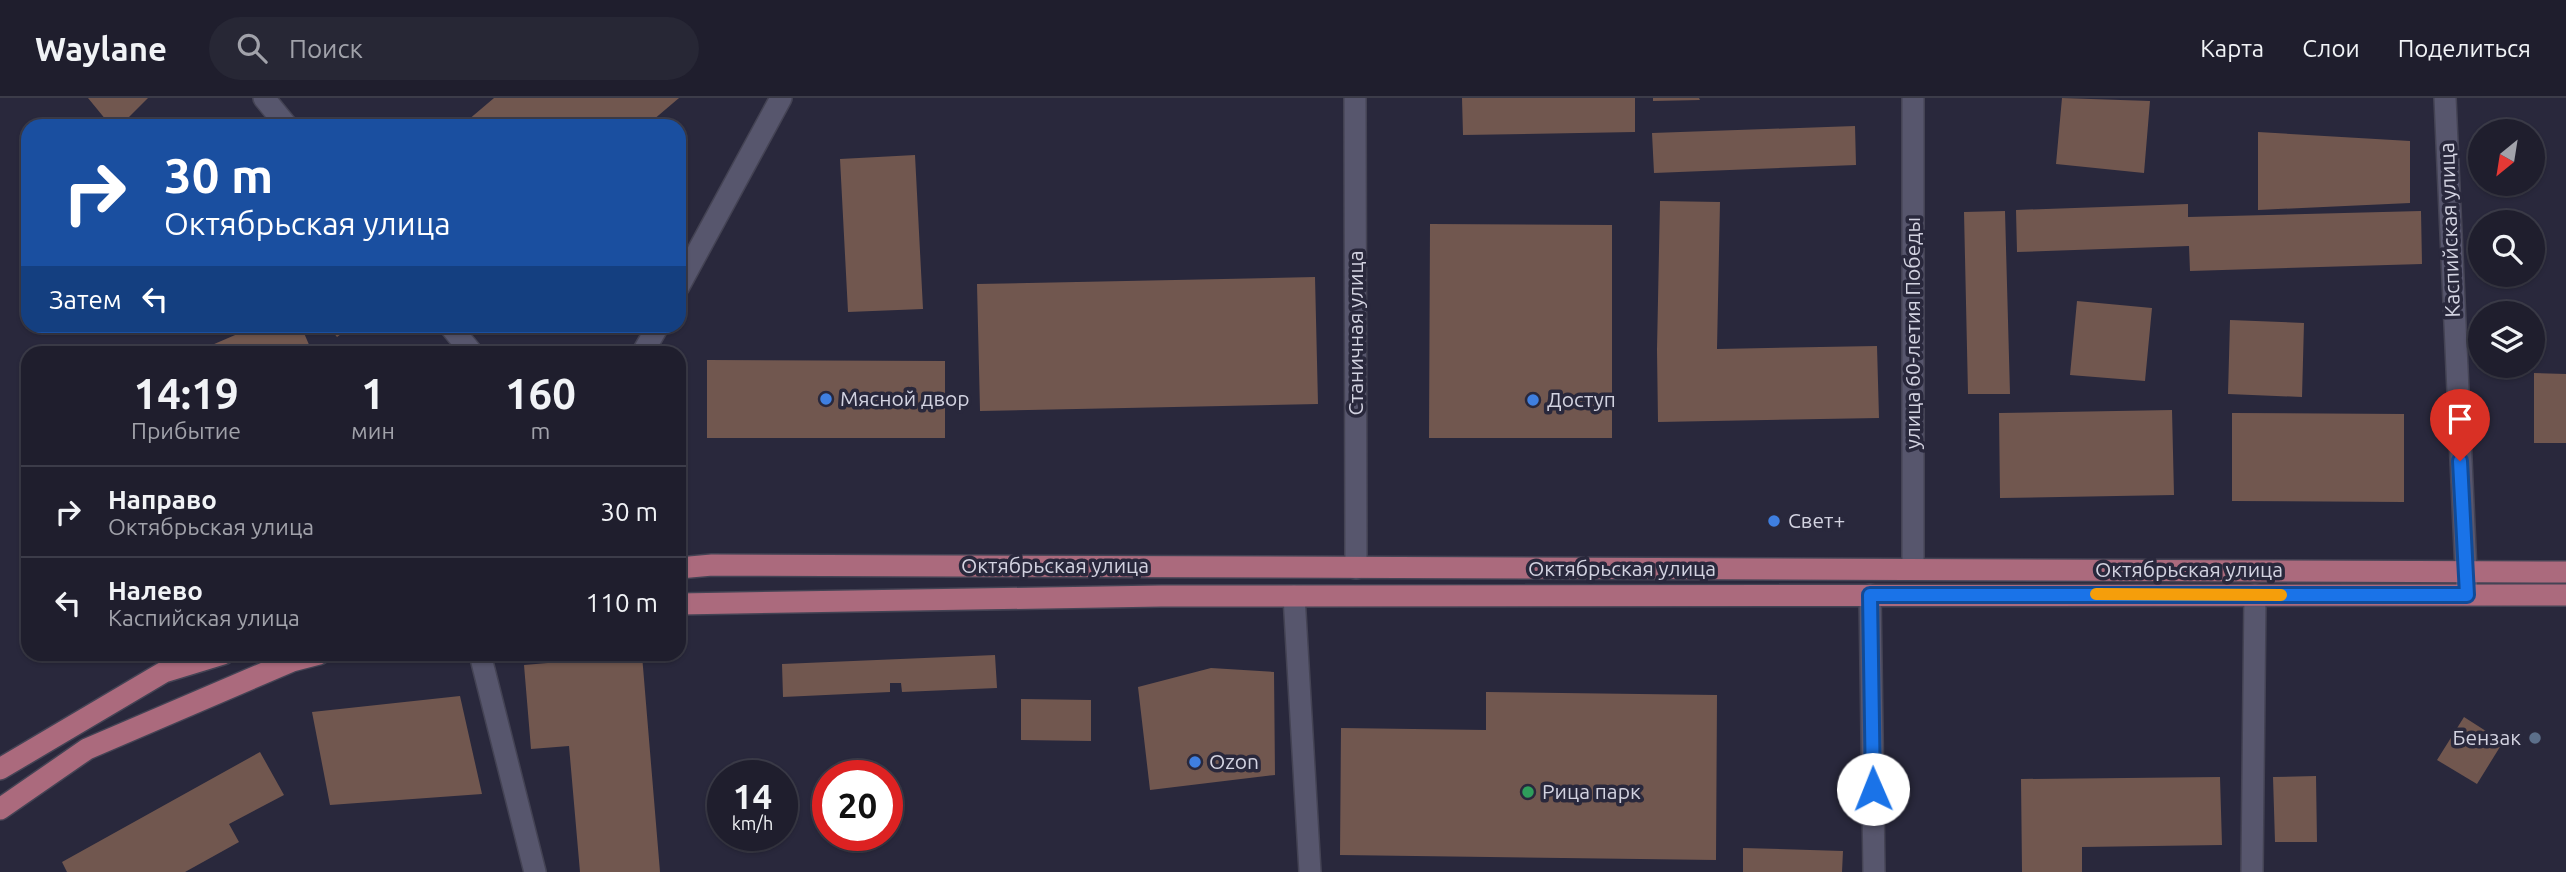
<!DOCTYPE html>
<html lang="ru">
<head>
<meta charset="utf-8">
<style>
	body { margin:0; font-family:Ubuntu,sans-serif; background:#272735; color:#f1f3f6; height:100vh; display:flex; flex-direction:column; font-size:26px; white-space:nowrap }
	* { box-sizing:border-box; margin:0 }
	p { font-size:23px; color:#a1a2aa }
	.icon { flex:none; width:38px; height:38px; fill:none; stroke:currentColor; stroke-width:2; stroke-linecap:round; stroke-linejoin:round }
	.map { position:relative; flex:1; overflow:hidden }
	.sheet { position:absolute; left:21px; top:248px; width:665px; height:315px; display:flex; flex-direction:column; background:#1f1e2d; border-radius:21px; box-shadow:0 2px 5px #0004,0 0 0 2px #3c3c49 }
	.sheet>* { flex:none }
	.banner { position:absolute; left:21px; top:21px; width:665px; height:214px; border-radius:21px; box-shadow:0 2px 5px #0004,0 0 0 2px #3c3c49; background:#1a4fa0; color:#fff; overflow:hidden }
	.needle { width:46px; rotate:210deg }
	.tools { position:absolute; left:2468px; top:21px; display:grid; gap:14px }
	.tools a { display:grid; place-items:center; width:77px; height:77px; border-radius:50%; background:#1f1e2d; box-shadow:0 2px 5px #0004,0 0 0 2px #3c3c49; font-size:35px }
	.speed { position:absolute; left:707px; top:662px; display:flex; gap:14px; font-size:35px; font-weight:700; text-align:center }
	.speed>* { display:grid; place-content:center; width:91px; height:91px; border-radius:50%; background:#1f1e2d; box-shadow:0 2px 5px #0004,0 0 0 2px #3c3c49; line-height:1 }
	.speed small { font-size:18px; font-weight:400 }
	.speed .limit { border:10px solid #d22; background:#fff; color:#111 }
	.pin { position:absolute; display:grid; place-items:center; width:60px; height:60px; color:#fff; margin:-72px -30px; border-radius:50% 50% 50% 0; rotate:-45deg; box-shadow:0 0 7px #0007 }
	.pin .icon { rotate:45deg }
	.me { position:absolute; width:77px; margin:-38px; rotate:359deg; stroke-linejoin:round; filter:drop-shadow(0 0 5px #0008) }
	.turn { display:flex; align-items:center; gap:24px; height:147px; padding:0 28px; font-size:32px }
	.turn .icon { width:91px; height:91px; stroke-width:2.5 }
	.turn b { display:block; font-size:49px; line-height:60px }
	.then { display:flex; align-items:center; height:66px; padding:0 28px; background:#0003; gap:14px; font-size:26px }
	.eta { display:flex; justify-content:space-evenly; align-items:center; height:119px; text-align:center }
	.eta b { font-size:42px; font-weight:700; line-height:49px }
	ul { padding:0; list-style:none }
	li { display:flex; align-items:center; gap:21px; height:91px; padding:0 28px; border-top:2px solid #3c3c49 }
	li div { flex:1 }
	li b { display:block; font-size:26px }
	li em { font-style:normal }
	header { display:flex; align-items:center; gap:42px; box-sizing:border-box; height:98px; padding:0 35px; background:#1f1e2d; border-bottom:2px solid #3c3c49 }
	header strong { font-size:33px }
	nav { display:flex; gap:38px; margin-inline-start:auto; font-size:24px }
	.search { width:490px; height:63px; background:#272735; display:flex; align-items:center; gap:18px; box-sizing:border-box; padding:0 24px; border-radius:38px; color:#a1a2aa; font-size:26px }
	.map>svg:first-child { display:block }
	.building { fill:#71574f }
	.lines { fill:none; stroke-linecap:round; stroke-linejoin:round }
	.minor-casing { stroke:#444354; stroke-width:24 }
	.major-casing { stroke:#444354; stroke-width:24 }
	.minor { stroke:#57566d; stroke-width:21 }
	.major { stroke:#ab6a7d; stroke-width:21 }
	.route-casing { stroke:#114b97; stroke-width:18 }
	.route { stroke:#1a73e8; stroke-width:12 }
	.slow { stroke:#f59e0b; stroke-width:12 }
	.shop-dot { fill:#3f7fe0; stroke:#29283c; stroke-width:2.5 }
	.service-dot { fill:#5c6f8a; stroke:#29283c; stroke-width:2.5 }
	.leisure-dot { fill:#2e9e5b; stroke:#29283c; stroke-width:2.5 }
	.labels { text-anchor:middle; stroke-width:7; stroke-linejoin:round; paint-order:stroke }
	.street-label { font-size:21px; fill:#d3d3e1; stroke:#29283c }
	.poi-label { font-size:21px; fill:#d3d3e1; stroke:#29283c; text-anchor:start }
</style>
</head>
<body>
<header>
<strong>Waylane</strong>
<div class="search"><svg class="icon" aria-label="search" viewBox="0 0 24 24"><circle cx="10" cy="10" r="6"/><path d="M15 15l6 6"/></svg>Поиск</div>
<nav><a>Карта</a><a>Слои</a><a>Поделиться</a></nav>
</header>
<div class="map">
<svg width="2566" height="774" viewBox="0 0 2566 774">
	<rect width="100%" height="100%" fill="#29283c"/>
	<path class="building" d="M 88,0 L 148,0 L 120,28 L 111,28 Z
		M 494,0 L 679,0 L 646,28 L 461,28 Z
		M 1462,0 L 1635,0 L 1635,34 L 1463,37 Z
		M 1653,0 L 1699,0 L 1700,2 L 1653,3 Z
		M 2062,0 L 2150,3 L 2144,75 L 2056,66 Z
		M 1855,28 L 1856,67 L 1654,75 L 1652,35 Z
		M 2258,34 L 2410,43 L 2410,105 L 2258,112 Z
		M 915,57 L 923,211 L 848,214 L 840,61 Z
		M 1660,103 L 1720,104 L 1717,251 L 1877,248 L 1879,320 L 1658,324 L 1657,252 Z
		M 2188,106 L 2188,119 L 2421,113 L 2422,166 L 2190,173 L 2189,148 L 2017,154 L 2016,112 Z
		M 2005,113 L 2010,296 L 1968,296 L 1964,114 Z
		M 1430,126 L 1612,127 L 1612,340 L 1429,340 Z
		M 1315,179 L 1318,306 L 980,313 L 977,186 Z
		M 2077,203 L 2152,210 L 2145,283 L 2070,277 Z
		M 2230,222 L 2304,225 L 2302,299 L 2228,296 Z
		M 256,228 L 301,228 L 313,256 L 191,256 Z
		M 328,228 L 352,228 L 337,239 Z
		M 707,262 L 945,263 L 945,340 L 707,340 Z
		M 2534,275 L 2566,276 L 2566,345 L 2534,345 Z
		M 2172,312 L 2174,397 L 2000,400 L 1999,315 Z
		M 2232,315 L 2404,316 L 2404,404 L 2232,403 Z
		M 642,557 L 660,774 L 580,774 L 569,648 L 531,651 L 524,567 Z
		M 995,557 L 997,590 L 902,594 L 901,585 L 890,585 L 890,594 L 783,599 L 782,566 Z
		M 1211,570 L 1274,574 L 1275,677 L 1150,692 L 1138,589 Z
		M 1486,594 L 1717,597 L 1716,762 L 1340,757 L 1341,630 L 1486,632 Z
		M 460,598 L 482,696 L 330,707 L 312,614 Z
		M 1021,601 L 1091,602 L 1091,643 L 1021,642 Z
		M 2464,619 L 2503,644 L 2477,686 L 2437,662 Z
		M 260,654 L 284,697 L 229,726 L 239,744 L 185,774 L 67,774 L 62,764 Z
		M 2316,678 L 2317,744 L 2275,744 L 2273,679 Z
		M 2220,679 L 2222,747 L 2082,749 L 2082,774 L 2022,774 L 2021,681 Z
		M 1743,750 L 1843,753 L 1842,774 L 1743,774 Z"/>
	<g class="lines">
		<g class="minor-casing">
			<path id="minor" d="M 264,0 L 287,28
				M 1355,0 L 1356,470
				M 2445,0 L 2467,497
				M 679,188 L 781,0
				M 450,228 L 473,256
				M 642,256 L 658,228
				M 1913,470 L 1913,0
				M 1870,497 L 1874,774
				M 1294,498 L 1310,774
				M 480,556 L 535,774
				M 2252,774 L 2255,497"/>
		</g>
		<g class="major-casing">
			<path id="major" d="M 679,470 L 712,467 L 2566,474
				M 679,506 L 1161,498 L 2566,497
				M 0,671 L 164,574 L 223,556
				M 0,711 L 87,651 L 292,563 L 319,556"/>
		</g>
		<use href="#minor" class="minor"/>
		<use href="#major" class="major"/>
	</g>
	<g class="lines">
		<g class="route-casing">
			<path id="route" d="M 1873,691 L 1870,497 L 2467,497 L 2460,363"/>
		</g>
		<use href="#route" class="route"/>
		<path class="slow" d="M 2096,496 L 2281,497"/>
	</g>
	<g class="shop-dot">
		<circle cx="826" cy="301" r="7"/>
		<circle cx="1533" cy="302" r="7"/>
		<circle cx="1774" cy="423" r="7"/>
		<circle cx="1195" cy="664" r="7"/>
	</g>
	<circle class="service-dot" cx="2535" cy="640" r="7"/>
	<circle class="leisure-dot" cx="1528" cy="694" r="7"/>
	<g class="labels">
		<g class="street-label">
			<text transform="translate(2450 132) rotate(-92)" y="7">Каспийская улица</text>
			<text transform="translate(1356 235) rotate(-90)" y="7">Станичная улица</text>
			<text transform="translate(1913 235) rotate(-90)" y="7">улица 60-летия Победы</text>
			<text x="1055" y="475">Октябрьская улица</text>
			<text x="1622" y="478">Октябрьская улица</text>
			<text x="2189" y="479">Октябрьская улица</text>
		</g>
		<g class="poi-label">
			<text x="840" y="308">Мясной двор</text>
			<text x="1547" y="309">Доступ</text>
			<text x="1788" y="430">Свет+</text>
			<text x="2521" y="647" text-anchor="end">Бензак</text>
			<text x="1209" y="671">Ozon</text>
			<text x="1542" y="701">Рица парк</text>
		</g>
	</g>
</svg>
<div class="tools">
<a><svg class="needle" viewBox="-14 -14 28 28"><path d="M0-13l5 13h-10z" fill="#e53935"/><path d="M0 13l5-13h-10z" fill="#a1a2aa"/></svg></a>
<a><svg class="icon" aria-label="search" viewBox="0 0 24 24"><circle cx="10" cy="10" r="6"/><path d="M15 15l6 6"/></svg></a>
<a><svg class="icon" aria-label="layers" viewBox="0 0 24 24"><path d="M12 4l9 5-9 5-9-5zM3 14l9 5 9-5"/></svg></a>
</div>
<div class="speed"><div>14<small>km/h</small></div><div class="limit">20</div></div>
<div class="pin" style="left:2460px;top:363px;background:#d93025"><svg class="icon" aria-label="arrive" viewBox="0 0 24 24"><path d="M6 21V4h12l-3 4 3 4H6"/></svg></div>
<svg class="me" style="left:1873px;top:691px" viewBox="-20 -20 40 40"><circle r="19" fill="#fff"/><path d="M0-13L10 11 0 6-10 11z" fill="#1a73e8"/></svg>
<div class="banner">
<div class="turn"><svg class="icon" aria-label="right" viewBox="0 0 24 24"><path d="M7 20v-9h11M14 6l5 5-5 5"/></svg><div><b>30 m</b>Октябрьская улица</div></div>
<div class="then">Затем<svg class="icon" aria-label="left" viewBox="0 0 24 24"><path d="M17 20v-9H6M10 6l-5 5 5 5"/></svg></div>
</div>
<section class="sheet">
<div class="eta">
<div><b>14:19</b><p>Прибытие</p></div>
<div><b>1</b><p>мин</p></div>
<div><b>160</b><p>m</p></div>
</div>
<ul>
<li><svg class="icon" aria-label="right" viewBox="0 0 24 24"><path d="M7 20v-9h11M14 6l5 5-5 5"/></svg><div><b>Направо</b><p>Октябрьская улица</p></div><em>30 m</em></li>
<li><svg class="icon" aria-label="left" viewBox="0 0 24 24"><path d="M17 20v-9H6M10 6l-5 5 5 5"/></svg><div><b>Налево</b><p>Каспийская улица</p></div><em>110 m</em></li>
</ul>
</section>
</div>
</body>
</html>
